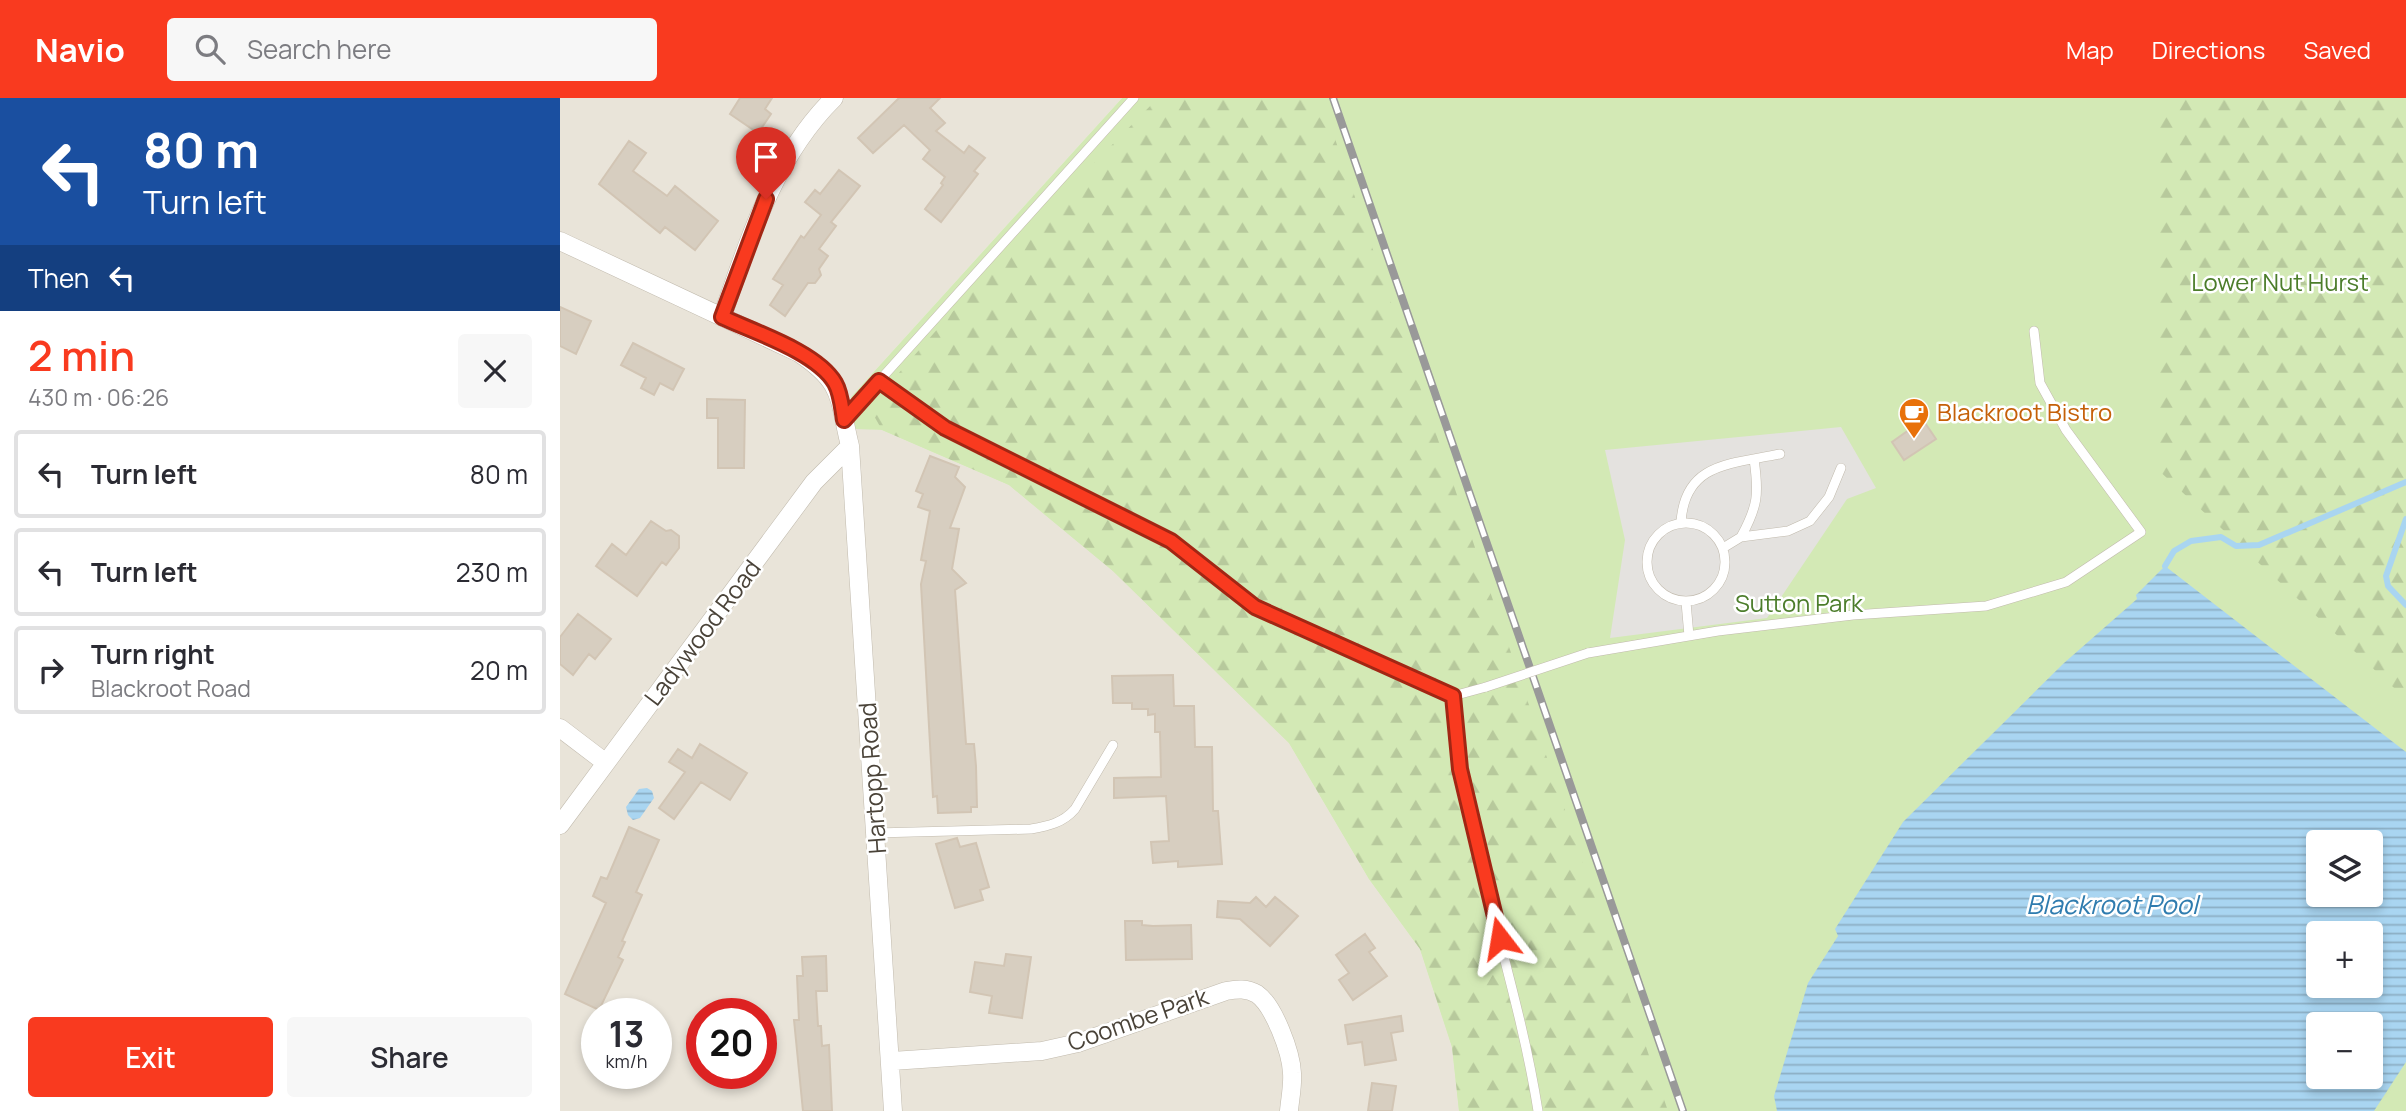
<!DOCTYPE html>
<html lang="en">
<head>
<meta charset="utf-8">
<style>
	body { margin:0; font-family:Manrope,sans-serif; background:#f7f7f7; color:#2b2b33; height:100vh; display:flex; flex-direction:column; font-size:26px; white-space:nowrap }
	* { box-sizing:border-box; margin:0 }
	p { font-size:23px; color:#7c7c81 }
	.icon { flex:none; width:38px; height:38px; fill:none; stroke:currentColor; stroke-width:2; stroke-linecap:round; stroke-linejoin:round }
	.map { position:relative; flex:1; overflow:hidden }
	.side { display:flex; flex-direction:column; background:#fff; width:560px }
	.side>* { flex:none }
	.banner { background:#1a4fa0; color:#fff; overflow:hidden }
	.tools { position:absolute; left:1746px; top:732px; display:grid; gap:14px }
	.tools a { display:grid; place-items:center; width:77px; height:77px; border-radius:7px; background:#fff; box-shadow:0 4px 10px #0003; font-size:35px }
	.speed { position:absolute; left:21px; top:900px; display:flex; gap:14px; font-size:35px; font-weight:700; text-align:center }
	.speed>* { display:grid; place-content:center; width:91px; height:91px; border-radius:50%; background:#fff; box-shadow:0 4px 10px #0003; line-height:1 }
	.speed small { font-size:18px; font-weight:400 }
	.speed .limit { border:10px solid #d22; background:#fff; color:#111 }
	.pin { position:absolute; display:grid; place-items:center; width:60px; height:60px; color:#fff; margin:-72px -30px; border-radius:50% 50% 50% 0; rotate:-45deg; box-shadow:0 0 7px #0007 }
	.pin .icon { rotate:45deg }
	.me { position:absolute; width:77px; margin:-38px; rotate:346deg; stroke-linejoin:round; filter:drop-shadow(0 0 5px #0008) }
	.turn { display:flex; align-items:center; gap:24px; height:147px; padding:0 28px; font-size:32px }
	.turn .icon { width:91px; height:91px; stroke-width:2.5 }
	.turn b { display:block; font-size:49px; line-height:60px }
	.then { display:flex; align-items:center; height:66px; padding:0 28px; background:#0003; gap:14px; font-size:26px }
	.round { display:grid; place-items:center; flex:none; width:74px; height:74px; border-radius:7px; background:#f7f7f7 }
	.head { display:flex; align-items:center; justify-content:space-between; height:119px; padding:0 28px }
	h1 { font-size:42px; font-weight:600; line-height:52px; color:#f93a1f }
	.primary-button { display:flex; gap:14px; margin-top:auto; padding:14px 28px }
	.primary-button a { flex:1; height:80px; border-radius:7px; background:#f93a1f; color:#fff; font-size:28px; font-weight:600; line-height:80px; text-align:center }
	.primary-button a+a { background:#f7f7f7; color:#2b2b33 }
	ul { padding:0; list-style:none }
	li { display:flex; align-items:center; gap:21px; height:88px; margin:0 14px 10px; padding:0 14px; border:4px solid #e1e1e2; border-radius:7px }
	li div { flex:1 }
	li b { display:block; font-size:26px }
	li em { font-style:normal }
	header { display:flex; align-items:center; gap:42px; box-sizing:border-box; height:98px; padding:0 35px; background:#f93a1f; color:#fff }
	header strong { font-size:33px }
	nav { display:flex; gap:38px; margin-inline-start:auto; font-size:24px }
	.search { width:490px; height:63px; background:#f7f7f7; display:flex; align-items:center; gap:18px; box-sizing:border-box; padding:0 24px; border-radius:7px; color:#7c7c81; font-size:26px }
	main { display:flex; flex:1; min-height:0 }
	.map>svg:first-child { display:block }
	.residential { fill:#e9e4d9; fill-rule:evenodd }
	.green { fill:#d3e9b5; fill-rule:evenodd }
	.forest { fill:url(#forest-firs) }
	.parking { fill:#e4e2df }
	.water { fill:url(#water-rules); fill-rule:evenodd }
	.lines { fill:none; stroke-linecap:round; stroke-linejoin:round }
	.stream { stroke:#a9d5f1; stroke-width:6 }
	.building { fill:#d7cec0; stroke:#d2c5b4; stroke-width:2 }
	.lane-casing { stroke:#c1baad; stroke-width:10 }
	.street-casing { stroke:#c1baad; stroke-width:19 }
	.lane { stroke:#fff; stroke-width:9 }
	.street { stroke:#fff; stroke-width:18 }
	.rail-casing { stroke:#999; stroke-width:8 }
	.rail { stroke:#fff; stroke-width:5; stroke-dasharray:16; stroke-linecap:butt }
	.lane-bridge-casing { stroke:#c1baad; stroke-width:10; stroke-linecap:butt }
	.lane-bridge { stroke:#fff; stroke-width:9 }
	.route-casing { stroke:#a22614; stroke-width:18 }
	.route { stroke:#f93a1f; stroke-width:12 }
	.labels { text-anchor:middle; stroke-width:5; stroke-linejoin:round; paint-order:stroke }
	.park-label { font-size:24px; fill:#4c7d2b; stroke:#fff }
	.food-label { font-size:24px; fill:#c56008; stroke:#fff; text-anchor:start }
	.street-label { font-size:24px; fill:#4a4339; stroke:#fff }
	.water-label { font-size:26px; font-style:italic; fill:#2f7caf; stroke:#fff }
</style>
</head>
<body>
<header>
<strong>Navio</strong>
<div class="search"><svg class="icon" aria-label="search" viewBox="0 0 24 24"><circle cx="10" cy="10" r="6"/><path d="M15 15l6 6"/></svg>Search here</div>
<nav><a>Map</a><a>Directions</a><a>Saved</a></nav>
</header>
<main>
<section class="side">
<div class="banner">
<div class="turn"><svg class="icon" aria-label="left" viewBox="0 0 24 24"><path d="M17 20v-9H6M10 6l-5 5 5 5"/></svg><div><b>80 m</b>Turn left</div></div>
<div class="then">Then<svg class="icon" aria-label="left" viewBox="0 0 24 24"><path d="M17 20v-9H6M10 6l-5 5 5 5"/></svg></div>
</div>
<div class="head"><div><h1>2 min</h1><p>430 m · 06:26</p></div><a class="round"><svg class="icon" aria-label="close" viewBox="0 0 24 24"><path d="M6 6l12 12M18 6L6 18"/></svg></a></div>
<ul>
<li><svg class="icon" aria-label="left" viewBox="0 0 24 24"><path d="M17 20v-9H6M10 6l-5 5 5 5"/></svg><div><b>Turn left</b></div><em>80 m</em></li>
<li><svg class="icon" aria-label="left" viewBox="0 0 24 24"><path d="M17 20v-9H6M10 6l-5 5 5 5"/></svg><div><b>Turn left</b></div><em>230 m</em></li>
<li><svg class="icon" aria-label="right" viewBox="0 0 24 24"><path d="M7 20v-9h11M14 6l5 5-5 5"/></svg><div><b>Turn right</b><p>Blackroot Road</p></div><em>20 m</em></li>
</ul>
<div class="primary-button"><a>Exit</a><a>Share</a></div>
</section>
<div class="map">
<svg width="1846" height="1013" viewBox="0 0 1846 1013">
	<defs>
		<pattern id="forest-firs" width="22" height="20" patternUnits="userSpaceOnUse" patternTransform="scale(1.75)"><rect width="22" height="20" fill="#d3e9b5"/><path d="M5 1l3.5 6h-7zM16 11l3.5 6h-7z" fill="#b7c99c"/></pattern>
		<pattern id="water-rules" width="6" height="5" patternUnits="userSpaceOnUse" patternTransform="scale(1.75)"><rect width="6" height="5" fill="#a9d5f1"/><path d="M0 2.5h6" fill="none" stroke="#8caec4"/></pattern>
	</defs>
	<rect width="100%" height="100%" fill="#f5f2eb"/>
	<path class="residential" d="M 0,0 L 562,0 L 291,299 L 295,330 L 322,332 L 449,387 L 553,472 L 729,645 L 809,781 L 860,851 L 892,949 L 899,1013 L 0,1013 ZM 37,915 L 96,915 L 96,975 L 37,975 ZM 142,915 L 201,915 L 201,975 L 142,975 Z"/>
	<path class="green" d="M 562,0 L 1846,0 L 1846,1013 L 899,1013 L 892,949 L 860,851 L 809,781 L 729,645 L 553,473 L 449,387 L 322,332 L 295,331 L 291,299 ZM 1759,744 L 1811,744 L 1811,796 L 1759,796 ZM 1759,835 L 1811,835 L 1811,887 L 1759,887 ZM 1759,926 L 1811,926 L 1811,978 L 1759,978 Z"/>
	<path class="forest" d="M 598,0 L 761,0 L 1108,1013 L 899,1013 L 892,949 L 860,851 L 809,781 L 729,645 L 553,473 L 449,387 L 322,332 L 309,309 L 431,170 Z
		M 1595,0 L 1846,0 L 1846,601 L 1595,369 Z"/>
	<path class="parking" d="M 1281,329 L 1316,390 L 1287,401 L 1207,520 L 1050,540 L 1065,442 L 1045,352 Z"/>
	<path class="water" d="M 1605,468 L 1846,654 L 1846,964 L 1814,1013 L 1217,1013 L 1214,998 L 1248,885 L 1278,838 L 1275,831 L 1343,724 L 1504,565 L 1577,501 L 1576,497 ZM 1759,744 L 1811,744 L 1811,796 L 1759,796 ZM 1759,835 L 1811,835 L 1811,887 L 1759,887 ZM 1759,926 L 1811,926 L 1811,978 L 1759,978 Z
		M 87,690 L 92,693 L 94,700 L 80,720 L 73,722 L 68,717 L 66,709 L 79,691 Z"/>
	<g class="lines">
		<path class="stream" d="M 1846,421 L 1826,478 L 1828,488 L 1846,507
			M 1605,468 L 1614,453 L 1631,443 L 1661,439 L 1676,448 L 1699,447 L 1846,384"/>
	</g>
	<path class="building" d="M 180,0 L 212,0 L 205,11 L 211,16 L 198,35 L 170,16 Z
		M 339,0 L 380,0 L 370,10 L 385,25 L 376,33 L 404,55 L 409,48 L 425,60 L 414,73 L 418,76 L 381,124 L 365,111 L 383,87 L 381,85 L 385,79 L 363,61 L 370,52 L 344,27 L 313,55 L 298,40 Z
		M 69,43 L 86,55 L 73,73 L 107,98 L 115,88 L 158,123 L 135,152 L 105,129 L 100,135 L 39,86 Z
		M 279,72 L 300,88 L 271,124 L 276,128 L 259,151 L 268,158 L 259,171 L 261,177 L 255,185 L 248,185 L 225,218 L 210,207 L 223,187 L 213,181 L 241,138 L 244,140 L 261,117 L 245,104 L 255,92 L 260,96 Z
		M 0,209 L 31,223 L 16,256 L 0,248 Z
		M 73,245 L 124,271 L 113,292 L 100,285 L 94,297 L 81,290 L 86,280 L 61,267 Z
		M 147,301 L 185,302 L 184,370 L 158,370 L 158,320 L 147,320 Z
		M 1363,322 L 1376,341 L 1344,362 L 1332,344 Z
		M 370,358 L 399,369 L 395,379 L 405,389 L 390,430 L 399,431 L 392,471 L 406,485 L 395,492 L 406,646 L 414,646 L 416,668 L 417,709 L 411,709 L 411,714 L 378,715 L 377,698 L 373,699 L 361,486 L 366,463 L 361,462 L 370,413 L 358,409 L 363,396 L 356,393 Z
		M 91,423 L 106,433 L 111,432 L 119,438 L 119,450 L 106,467 L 102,464 L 77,498 L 36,468 L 52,446 L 66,457 Z
		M 18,516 L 51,541 L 35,561 L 29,556 L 13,577 L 0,566 L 0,539 Z
		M 613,577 L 614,608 L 634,608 L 635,649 L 652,649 L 653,713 L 658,713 L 662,766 L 618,769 L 618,763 L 593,765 L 591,744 L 609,743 L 606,698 L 554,700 L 554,680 L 601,679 L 600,634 L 595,634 L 595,616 L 588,617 L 588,611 L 572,611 L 572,605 L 553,605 L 552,578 Z
		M 140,646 L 187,675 L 170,702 L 141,684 L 114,721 L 99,710 L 125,674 L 109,664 L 118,651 L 132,660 Z
		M 69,729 L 99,742 L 76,794 L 82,797 L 62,843 L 65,844 L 58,859 L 63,862 L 39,912 L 5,896 L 46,805 L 33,798 L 41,779 L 47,781 Z
		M 397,740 L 400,749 L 416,745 L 429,789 L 420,792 L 423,802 L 395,810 L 376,746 Z
		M 696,799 L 706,809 L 715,799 L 738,818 L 710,848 L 680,821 L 657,819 L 658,803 L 690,805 Z
		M 565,823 L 582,823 L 582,827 L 593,828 L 631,827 L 632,861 L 566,862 Z
		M 805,836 L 815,850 L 809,854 L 827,878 L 793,902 L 779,882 L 789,875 L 776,857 Z
		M 446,856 L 471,859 L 462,920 L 429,915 L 432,898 L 410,894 L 415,864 L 444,868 Z
		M 266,858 L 267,893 L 256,893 L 258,928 L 261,928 L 262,948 L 269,947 L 272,1013 L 243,1013 L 234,922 L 239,922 L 237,878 L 243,878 L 242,859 Z
		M 841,918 L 843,933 L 831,935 L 836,962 L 805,967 L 802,944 L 788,946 L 785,927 Z
		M 812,985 L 836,988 L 832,1013 L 808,1013 Z"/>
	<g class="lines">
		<g class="lane-casing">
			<path id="lane" d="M 319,283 L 574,0
				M 285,321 L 319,283 L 385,330 L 611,443 L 695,509 L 893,598 L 926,589
				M 1121,424 C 1125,364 1172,366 1220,356
				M1087 464a39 39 0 1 1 78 0a39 39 0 1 1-78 0Z
				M 1181,439 C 1198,408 1199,396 1194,361
				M 1163,450 L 1181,439 L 1228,433 L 1250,423 L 1269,399 L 1281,370
				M 1126,504 L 1129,538
				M 1028,555 L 1158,533 L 1293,517 L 1426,508 L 1506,484 L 1581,434 L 1506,332 L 1480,285 L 1474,233
				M 893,598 C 901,739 956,873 978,1013
				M 316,735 L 471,731 C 488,728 503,725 515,711 L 553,647"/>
		</g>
		<g class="street-casing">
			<path id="street" d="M 0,143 L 239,255 C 284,285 278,299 290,348 L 333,1013
				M 162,219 C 189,142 214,59 274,0
				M 0,630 L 46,665
				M 0,727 L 254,384 L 290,348
				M 332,963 L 482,953 L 518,945 L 666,893 C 677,891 687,890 697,896 C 714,908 731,954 732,975 C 733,987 730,1001 729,1013"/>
		</g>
		<use href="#lane" class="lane"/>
		<use href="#street" class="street"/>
		<g class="rail-casing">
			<path id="rail" d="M 773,0 L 1123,1013"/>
		</g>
		<use href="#rail" class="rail"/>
		<g class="lane-bridge-casing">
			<path id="lane-bridge" d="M 926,589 L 1028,555"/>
		</g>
		<use href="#lane-bridge" class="lane-bridge"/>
	</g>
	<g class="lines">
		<g class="route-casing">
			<path id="route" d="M 206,101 L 162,219 C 194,234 257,254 275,285 C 281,295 282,310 284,322 L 319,283 L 385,330 L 611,443 L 695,509 L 893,598 L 900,671 L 940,840"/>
		</g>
		<use href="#route" class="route"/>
	</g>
	<defs>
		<g id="cafe-pin" transform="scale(1.575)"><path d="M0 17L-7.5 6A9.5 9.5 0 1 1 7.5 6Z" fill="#e8710a" stroke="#fff"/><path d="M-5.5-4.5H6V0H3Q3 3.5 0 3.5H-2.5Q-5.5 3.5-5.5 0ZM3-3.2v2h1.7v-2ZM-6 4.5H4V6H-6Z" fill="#fff"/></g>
	</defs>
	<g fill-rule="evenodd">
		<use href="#cafe-pin" x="1354" y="315"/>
	</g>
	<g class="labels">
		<g class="park-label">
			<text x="1720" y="193">Lower Nut Hurst</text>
			<text x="1239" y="514">Sutton Park</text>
		</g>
		<g class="food-label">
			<text x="1377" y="323">Blackroot Bistro</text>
		</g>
		<g class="street-label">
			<text transform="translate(143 535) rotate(-53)" y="8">Ladywood Road</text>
			<text transform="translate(313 680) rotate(-94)" y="8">Hartopp Road</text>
			<text transform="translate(578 922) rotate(-19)" y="8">Coombe Park</text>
		</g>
		<g class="water-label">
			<text x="1552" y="816">Blackroot Pool</text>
		</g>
	</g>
</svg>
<div class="tools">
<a><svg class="icon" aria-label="layers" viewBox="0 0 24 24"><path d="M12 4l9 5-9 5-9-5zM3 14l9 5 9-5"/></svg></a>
<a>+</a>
<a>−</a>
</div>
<div class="speed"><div>13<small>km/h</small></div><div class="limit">20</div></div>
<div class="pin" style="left:206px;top:101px;background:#d93025"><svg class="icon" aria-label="arrive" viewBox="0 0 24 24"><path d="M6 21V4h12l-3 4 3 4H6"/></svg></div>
<svg class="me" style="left:940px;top:840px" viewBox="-20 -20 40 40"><path d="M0-17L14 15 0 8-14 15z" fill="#f93a1f" stroke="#fff" stroke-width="4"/></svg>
</div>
</main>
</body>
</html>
